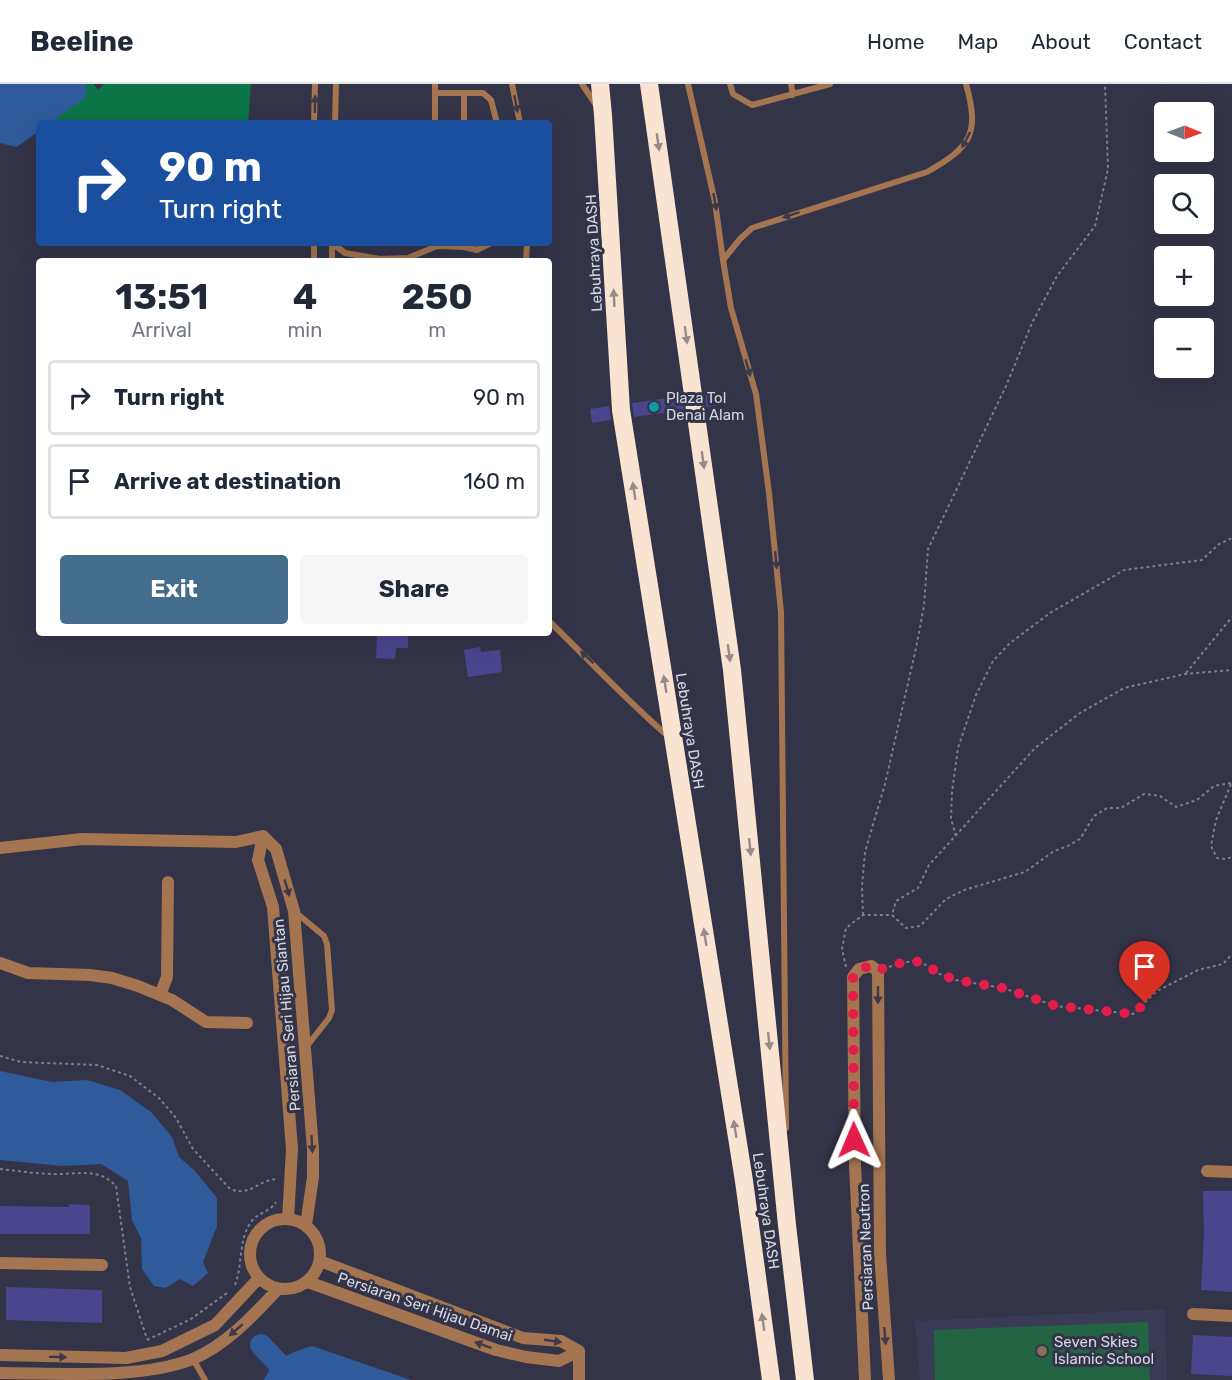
<!DOCTYPE html>
<html lang="en">
<head>
<meta charset="utf-8">
<style>
	body { margin:0; font-family:Rubik,sans-serif; background:#f6f6f7; color:#1f2937; height:100vh; display:flex; flex-direction:column; font-size:22px; white-space:nowrap }
	* { box-sizing:border-box; margin:0 }
	p { font-size:20px; color:#747a83 }
	.icon { flex:none; width:33px; height:33px; fill:none; stroke:currentColor; stroke-width:2; stroke-linecap:round; stroke-linejoin:round }
	.map { position:relative; flex:1; overflow:hidden }
	.side { position:absolute; left:36px; top:174px; width:516px; height:378px; display:flex; flex-direction:column; background:#fff; border-radius:6px; box-shadow:0 6px 24px #0002 }
	.side>* { flex:none }
	.hud { position:absolute; left:36px; top:36px; width:516px; height:126px; border-radius:6px; box-shadow:0 6px 24px #0002; background:#1a4fa0; color:#fff; overflow:hidden }
	.needle { width:39px; rotate:91deg }
	.buttons { position:absolute; left:1154px; top:18px; display:grid; gap:12px }
	.buttons a { display:grid; place-items:center; width:60px; height:60px; border-radius:6px; background:#fff; box-shadow:0 6px 24px #0002; font-size:30px }
	.pin { position:absolute; display:grid; place-items:center; width:51px; height:51px; color:#fff; margin:-62px -26px; border-radius:50% 50% 50% 0; rotate:-45deg; box-shadow:0 0 6px #0007 }
	.pin .icon { rotate:45deg }
	.me { position:absolute; width:66px; margin:-33px; rotate:359deg; stroke-linejoin:round; filter:drop-shadow(0 0 4px #0008) }
	.turn { display:flex; align-items:center; gap:21px; height:126px; padding:0 24px; font-size:27px }
	.turn .icon { width:78px; height:78px; stroke-width:2.5 }
	.turn b { display:block; font-size:42px; line-height:51px }
	.eta { display:flex; justify-content:space-evenly; align-items:center; height:102px; text-align:center }
	.eta b { font-size:36px; font-weight:700; line-height:42px }
	.cta { display:flex; gap:12px; margin-top:auto; padding:12px 24px }
	.cta a { flex:1; height:69px; border-radius:6px; background:#446d8c; color:#fff; font-size:24px; font-weight:700; line-height:69px; text-align:center }
	.cta a+a { background:#f6f6f7; color:#1f2937 }
	ul { padding:0; list-style:none }
	li { display:flex; align-items:center; gap:18px; height:75px; margin:0 12px 9px; padding:0 12px; border:3px solid #e0e1e3; border-radius:6px }
	li div { flex:1 }
	li b { display:block; font-size:22px }
	li em { font-style:normal }
	header { display:flex; align-items:center; gap:36px; box-sizing:border-box; height:84px; padding:0 30px; background:#fff; border-bottom:2px solid #e0e1e3 }
	header strong { font-size:28px }
	nav { display:flex; gap:33px; margin-inline-start:auto; font-size:21px }
	.map>svg:first-child { display:block }
	.built { fill:#3a3b56 }
	.green { fill:#236542 }
	.forest { fill:#0b7547 }
	.water { fill:#2f5b9b }
	.lines { fill:none; stroke-linecap:round; stroke-linejoin:round }
	.river { stroke:#2f5b9b; stroke-width:22 }
	.building { fill:#4a468e }
	.path { stroke:#7e7f90; stroke-width:2; stroke-dasharray:3 3; stroke-linecap:butt }
	.service { stroke:#a47550; stroke-width:6 }
	.minor { stroke:#a47550; stroke-width:12 }
	.tertiary { stroke:#a47550; stroke-width:12 }
	.motorway { stroke:#fae3d1; stroke-width:18 }
	.oneway { fill:#3e3a49 }
	.oneway2 { fill:#968c8c }
	.route { stroke:#e11d48; stroke-width:10; stroke-dasharray:0 18 }
	.culture-dot { fill:#0f9aa8; stroke:#333448; stroke-width:2 }
	.education-dot { fill:#8d6e63; stroke:#333448; stroke-width:2 }
	.labels { text-anchor:middle; stroke-width:6; stroke-linejoin:round; paint-order:stroke }
	.street-label { font-size:15px; fill:#d6d7e4; stroke:#333448 }
	.poi-label { font-size:15px; fill:#d6d7e4; stroke:#333448; text-anchor:start }
</style>
</head>
<body>
<header>
<strong>Beeline</strong>
<nav><a>Home</a><a>Map</a><a>About</a><a>Contact</a></nav>
</header>
<div class="map">
<svg width="1232" height="1296" viewBox="0 0 1232 1296">
	<rect width="100%" height="100%" fill="#333448"/>
	<path class="built" d="M 1165,1225 L 1167,1296 L 920,1296 L 915,1237 Z"/>
	<path class="green" d="M 1148,1238 L 1150,1296 L 935,1296 L 934,1246 Z"/>
	<path class="forest" d="M 87,0 L 94,0 L 98,6 L 104,0 L 251,0 L 248,39 L 50,39 L 85,13 L 86,2 Z"/>
	<path class="water" d="M 0,0 L 87,0 L 86,2 L 86,13 L 50,39 L 39,39 L 39,47 L 17,63 L 0,59 Z
		M 0,987 L 52,998 L 87,996 L 120,1006 L 151,1028 L 172,1053 L 179,1073 L 195,1087 L 217,1114 L 217,1142 L 203,1178 L 208,1189 L 193,1202 L 180,1195 L 166,1204 L 154,1202 L 142,1185 L 141,1154 L 132,1136 L 128,1097 L 101,1080 L 62,1082 L 0,1076 Z
		M 312,1262 L 411,1296 L 264,1296 C 274,1274 290,1269 312,1262 Z"/>
	<g class="lines">
		<path class="river" d="M 261,1261 L 294,1296"/>
	</g>
	<path class="building" d="M 715,308 L 717,322 L 706,323 L 704,310 Z
		M 682,312 L 684,326 L 634,333 L 632,319 Z
		M 609,322 L 611,336 L 592,339 L 590,325 Z
		M 377,549 L 408,549 L 408,564 L 396,564 L 395,575 L 376,574 Z
		M 480,563 L 481,568 L 500,566 L 502,588 L 468,593 L 464,566 Z
		M 1203,1107 L 1232,1107 L 1232,1208 L 1201,1206 L 1204,1150 Z
		M 69,1120 L 90,1121 L 90,1150 L 0,1150 L 0,1122 L 69,1123 Z
		M 6,1203 L 102,1206 L 102,1239 L 6,1236 Z
		M 1193,1251 L 1232,1253 L 1232,1292 L 1191,1290 Z"/>
	<g class="lines">
		<path class="path" d="M 1186,589 L 1232,533
			M 1231,699 L 1214,702 L 1197,716 L 1176,723 L 1160,712 L 1144,710 L 1121,724 L 1107,724 L 1094,732 L 1080,755 L 1068,762 L 1054,767 L 1025,788 L 964,806 L 946,815 L 920,842 L 906,844 L 892,831 L 896,817 L 918,804 L 929,781 L 1035,664 L 1080,629 L 1124,604 L 1185,590 L 1232,586
			M 1231,700 L 1216,736 L 1211,762 L 1217,774 L 1226,775 L 1232,773
			M 956,752 L 951,735 L 952,708 L 958,664 L 976,611 L 993,577 L 1010,559 L 1050,529 L 1124,486 L 1202,476 L 1219,460 L 1232,454
			M 863,831 L 862,802 L 865,768 L 885,700 L 916,564 L 924,522 L 928,465 L 1006,302 L 1032,239 L 1057,192 L 1095,142 L 1108,85 L 1105,0
			M 846,883 L 842,865 L 846,844 L 863,831 L 892,831
			M 889,883 L 901,879 L 915,877 L 929,882 L 937,889 L 956,896 L 1003,904 L 1056,922 L 1133,930 L 1157,907 L 1198,886 L 1223,880 L 1232,870
			M 0,972 L 21,978 L 97,981 L 130,992 L 159,1014 L 176,1034 L 193,1065 L 230,1105 C 251,1113 257,1096 277,1095
			M 0,1085 C 19,1087 38,1090 57,1090 C 79,1090 99,1084 116,1102 L 130,1203 L 147,1255
			M 235,1201 C 243,1180 238,1157 251,1138 C 257,1129 270,1128 276,1118
			M 147,1256 L 191,1235 L 227,1209"/>
		<path class="service" d="M 435,0 L 435,39
			M 512,0 L 520,39
			M 582,0 L 596,21
			M 688,0 L 715,118 L 723,176
			M 730,0 L 733,10 L 752,21 L 830,0
			M 791,0 L 793,11
			M 435,9 L 483,9 L 491,16 L 497,39
			M 464,10 L 464,39
			M 314,39 L 315,0
			M 335,39 L 336,0
			M 332,159 L 345,169 L 380,175 L 408,174 L 437,162 L 437,159
			M 437,162 L 464,163 L 477,166 L 491,159
			M 314,177 L 314,159
			M 332,177 L 332,159
			M 526,177 L 527,159
			M 549,537 C 589,576 627,617 669,653
			M 294,827 L 324,852 L 327,860 L 332,926 L 329,934 L 307,962
			M 786,1044 L 781,528 L 769,409 L 756,310 L 731,224 L 723,176 L 740,155 L 752,144 L 927,88 C 971,63 980,50 966,0
			M 193,1275 L 205,1296"/>
		<path class="minor" d="M 0,879 L 28,889 L 90,891 L 112,894 L 138,902 L 172,916 L 206,938 L 247,939
			M 160,911 L 167,893 L 168,798
			M 1207,1087 L 1232,1088
			M 0,1179 L 102,1181
			M 1193,1230 L 1232,1232"/>
		<path class="tertiary" d="M 263,752 L 276,765 L 294,827 L 313,1065 L 313,1093 L 306,1141
			M 263,752 L 258,776 L 273,823 L 292,1065 L 288,1135
			M 0,764 L 82,755 L 236,758 L 263,752
			M250 1170a35 35 0 1 1 70 0a35 35 0 1 1-70 0Z
			M 320,1177 L 523,1254 L 561,1257 L 579,1267
			M 308,1198 L 496,1266 L 526,1273 L 559,1277 L 579,1267
			M 0,1271 L 126,1274 L 162,1267 L 215,1241 L 259,1194
			M 0,1289 C 58,1289 139,1296 193,1275 C 226,1261 254,1231 278,1205
			M 579,1296 L 579,1267
			M 865,1296 L 855,1080 L 853,893 L 859,885 L 871,882 L 878,887 L 880,1170 L 889,1296"/>
		<path class="motorway" d="M 600,0 L 603,31 L 621,326 L 744,1097 L 771,1296
			M 649,0 L 732,586 L 787,1141 L 805,1296"/>
	</g>
	<defs><path id="oneway-solid" d="M-6-.8H1V-3.2L6.5 0L1 3.2V.8H-6Z" transform="scale(1.5)"/></defs>
	<g class="oneway">
		<use href="#oneway-solid" transform="translate(315 20) rotate(-89)"/>
		<use href="#oneway-solid" transform="translate(516 20) rotate(79)"/>
		<use href="#oneway-solid" transform="translate(966 56) rotate(118)"/>
		<use href="#oneway-solid" transform="translate(715 118) rotate(80)"/>
		<use href="#oneway-solid" transform="translate(791 131) rotate(162)"/>
		<use href="#oneway-solid" transform="translate(748 284) rotate(74)"/>
		<use href="#oneway-solid" transform="translate(776 476) rotate(85)"/>
		<use href="#oneway-solid" transform="translate(587 573) rotate(-136)"/>
		<use href="#oneway-solid" transform="translate(287 804) rotate(74)"/>
		<use href="#oneway-solid" transform="translate(878 911) rotate(90)"/>
		<use href="#oneway-solid" transform="translate(312 1060) rotate(87)"/>
		<use href="#oneway-solid" transform="translate(236 1246) rotate(139)"/>
		<use href="#oneway-solid" transform="translate(885 1252) rotate(85)"/>
		<use href="#oneway-solid" transform="translate(553 1257) rotate(8)"/>
		<use href="#oneway-solid" transform="translate(483 1261) rotate(-160)"/>
		<use href="#oneway-solid" transform="translate(58 1273) rotate(1)"/>
	</g>
	<g class="oneway2">
		<use href="#oneway-solid" transform="translate(658 58) rotate(82)"/>
		<use href="#oneway-solid" transform="translate(614 214) rotate(-93)"/>
		<use href="#oneway-solid" transform="translate(686 251) rotate(82)"/>
		<use href="#oneway-solid" transform="translate(703 376) rotate(82)"/>
		<use href="#oneway-solid" transform="translate(634 407) rotate(-99)"/>
		<use href="#oneway-solid" transform="translate(729 569) rotate(82)"/>
		<use href="#oneway-solid" transform="translate(665 600) rotate(-99)"/>
		<use href="#oneway-solid" transform="translate(750 763) rotate(84)"/>
		<use href="#oneway-solid" transform="translate(705 853) rotate(-99)"/>
		<use href="#oneway-solid" transform="translate(769 957) rotate(84)"/>
		<use href="#oneway-solid" transform="translate(735 1045) rotate(-99)"/>
		<use href="#oneway-solid" transform="translate(763 1238) rotate(-98)"/>
	</g>
	<g class="lines">
		<path class="route" d="M 854,1056 L 853,893 L 859,885 L 871,882 L 878,886 L 901,879 L 915,877 L 929,882 L 937,889 L 956,896 L 1003,904 L 1056,922 L 1133,930 L 1145,919"/>
	</g>
	<circle class="culture-dot" cx="654" cy="323" r="6"/>
	<circle class="education-dot" cx="1042" cy="1267" r="6"/>
	<g class="labels">
		<g class="street-label">
			<text transform="translate(594 169) rotate(-93)" y="5">Lebuhraya DASH</text>
			<text transform="translate(690 647) rotate(81)" y="5">Lebuhraya DASH</text>
			<text transform="translate(287 931) rotate(-95)" y="5">Persiaran Seri Hijau Siantan</text>
			<text transform="translate(766 1127) rotate(82)" y="5">Lebuhraya DASH</text>
			<text transform="translate(866 1163) rotate(-92)" y="5">Persiaran Neutron</text>
			<text transform="translate(425 1223) rotate(19)" y="5">Persiaran Seri Hijau Damai</text>
		</g>
		<g class="poi-label">
			<text x="666" y="319">Plaza Tol<tspan x="666" dy="17">Denai Alam</tspan></text>
			<text x="1054" y="1263">Seven Skies<tspan x="1054" dy="17">Islamic School</tspan></text>
		</g>
	</g>
</svg>
<div class="buttons">
<a><svg class="needle" viewBox="-14 -14 28 28"><path d="M0-13l5 13h-10z" fill="#e53935"/><path d="M0 13l5-13h-10z" fill="#747a83"/></svg></a>
<a><svg class="icon" aria-label="search" viewBox="0 0 24 24"><circle cx="10" cy="10" r="6"/><path d="M15 15l6 6"/></svg></a>
<a>+</a>
<a>−</a>
</div>
<div class="pin" style="left:1145px;top:919px;background:#d93025"><svg class="icon" aria-label="arrive" viewBox="0 0 24 24"><path d="M6 21V4h12l-3 4 3 4H6"/></svg></div>
<svg class="me" style="left:854px;top:1056px" viewBox="-20 -20 40 40"><path d="M0-17L14 15 0 8-14 15z" fill="#e11d48" stroke="#fff" stroke-width="4"/></svg>
<div class="hud">
<div class="turn"><svg class="icon" aria-label="right" viewBox="0 0 24 24"><path d="M7 20v-9h11M14 6l5 5-5 5"/></svg><div><b>90 m</b>Turn right</div></div>
</div>
<section class="side">
<div class="eta">
<div><b>13:51</b><p>Arrival</p></div>
<div><b>4</b><p>min</p></div>
<div><b>250</b><p>m</p></div>
</div>
<ul>
<li><svg class="icon" aria-label="right" viewBox="0 0 24 24"><path d="M7 20v-9h11M14 6l5 5-5 5"/></svg><div><b>Turn right</b></div><em>90 m</em></li>
<li><svg class="icon" aria-label="arrive" viewBox="0 0 24 24"><path d="M6 21V4h12l-3 4 3 4H6"/></svg><div><b>Arrive at destination</b></div><em>160 m</em></li>
</ul>
<div class="cta"><a>Exit</a><a>Share</a></div>
</section>
</div>
</body>
</html>
